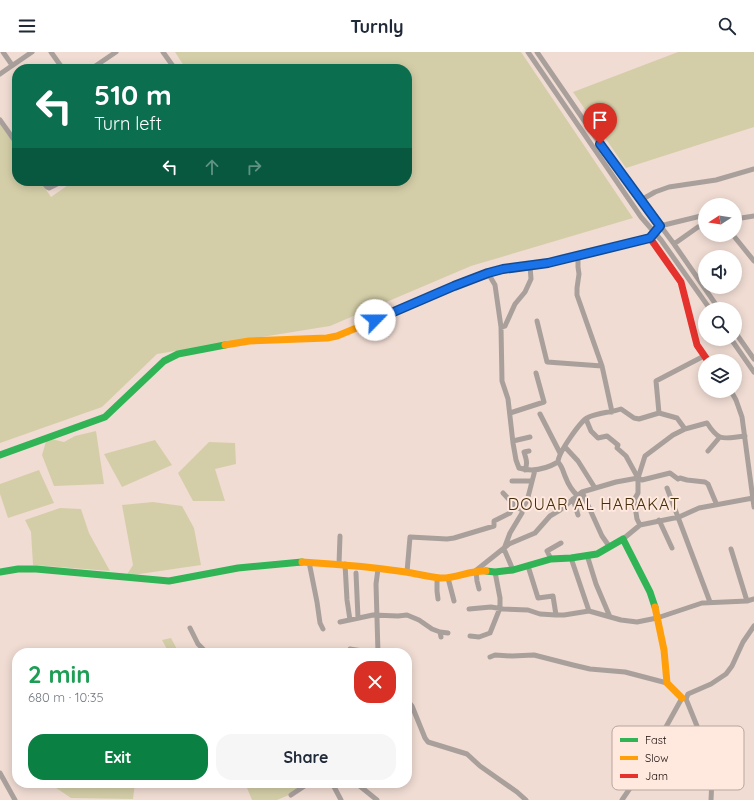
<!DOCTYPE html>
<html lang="en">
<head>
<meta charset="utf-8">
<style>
	body { margin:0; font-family:Quicksand,sans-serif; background:#f6f6f7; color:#1f2937; height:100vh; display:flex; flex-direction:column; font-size:15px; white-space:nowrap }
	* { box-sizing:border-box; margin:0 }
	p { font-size:13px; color:#747a83 }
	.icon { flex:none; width:22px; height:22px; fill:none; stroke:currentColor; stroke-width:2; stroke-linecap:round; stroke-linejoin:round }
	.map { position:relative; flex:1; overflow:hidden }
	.side { position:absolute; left:12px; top:596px; width:400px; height:140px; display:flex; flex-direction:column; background:#fff; border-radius:16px; box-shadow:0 2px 10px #0003 }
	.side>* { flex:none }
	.banner { position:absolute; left:12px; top:12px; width:400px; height:122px; border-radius:16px; box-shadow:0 2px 10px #0003; background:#0b6e4f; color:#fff; overflow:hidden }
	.needle { width:26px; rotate:258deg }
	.controls { position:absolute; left:698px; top:146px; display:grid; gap:8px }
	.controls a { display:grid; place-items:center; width:44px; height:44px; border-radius:50%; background:#fff; box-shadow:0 2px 10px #0003; font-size:20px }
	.pin { position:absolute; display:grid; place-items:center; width:34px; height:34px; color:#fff; margin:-41px -17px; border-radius:50% 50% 50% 0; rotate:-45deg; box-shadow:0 0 4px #0007 }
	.pin .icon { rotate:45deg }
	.me { position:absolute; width:44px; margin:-22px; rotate:67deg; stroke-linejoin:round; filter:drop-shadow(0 0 3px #0008) }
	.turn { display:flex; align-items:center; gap:14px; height:84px; padding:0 16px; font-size:18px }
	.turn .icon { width:52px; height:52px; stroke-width:2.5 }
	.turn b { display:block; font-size:28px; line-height:34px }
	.lanes { display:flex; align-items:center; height:38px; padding:0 16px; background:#0003; justify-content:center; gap:20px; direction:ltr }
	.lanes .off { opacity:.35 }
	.round { display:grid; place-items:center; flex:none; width:42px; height:42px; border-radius:16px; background:#f6f6f7 }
	.head { display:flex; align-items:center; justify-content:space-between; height:68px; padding:0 16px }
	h1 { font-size:24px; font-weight:700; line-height:30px; color:#1e9e55 }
	.cta { display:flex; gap:8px; margin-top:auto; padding:8px 16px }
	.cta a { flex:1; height:46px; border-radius:16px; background:#0b8043; color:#fff; font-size:16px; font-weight:700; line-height:46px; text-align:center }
	.cta a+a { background:#f6f6f7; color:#1f2937 }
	header { display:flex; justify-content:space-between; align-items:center; height:52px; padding:0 16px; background:#fff; font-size:18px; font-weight:700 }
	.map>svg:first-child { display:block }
	.green { fill:#d4cea8 }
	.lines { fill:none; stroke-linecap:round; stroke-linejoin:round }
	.street { stroke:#a9a09c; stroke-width:5 }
	.fast { stroke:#30b455; stroke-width:7 }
	.slow { stroke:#ff9f0a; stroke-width:7 }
	.jam { stroke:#e5322d; stroke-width:7 }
	.route-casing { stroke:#114b97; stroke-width:10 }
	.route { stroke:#1a73e8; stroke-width:7 }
	.labels { text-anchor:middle; stroke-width:4; stroke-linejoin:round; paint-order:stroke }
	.quarter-label { font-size:16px; letter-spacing:1px; fill:#462e0b; stroke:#ffe8de }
	.key { fill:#ffe8de; stroke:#b8a59d; stroke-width:1 }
	.key-label { font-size:11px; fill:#140804 }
</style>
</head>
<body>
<header><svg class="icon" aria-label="menu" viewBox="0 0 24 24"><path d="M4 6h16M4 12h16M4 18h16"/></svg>Turnly<svg class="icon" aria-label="search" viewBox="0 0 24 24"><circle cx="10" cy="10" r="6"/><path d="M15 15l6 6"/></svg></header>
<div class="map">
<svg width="754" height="748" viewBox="0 0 754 748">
	<rect width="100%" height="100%" fill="#f0dcd3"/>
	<path class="green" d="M 175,0 L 521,0 L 633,166 L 471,214 L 330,274 L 157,302 L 102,355 L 0,391 L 0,72 L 17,96 L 17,129 L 40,129 L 51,145 L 74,129 L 407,129 L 407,17 L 186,17 Z
		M 678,0 L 754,0 L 754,75 L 626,116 L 573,40 Z
		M 96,379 L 104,432 L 54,434 L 42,403 L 47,386 L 64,390 L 75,384 Z
		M 155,388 L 172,413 L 122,435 L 104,402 Z
		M 209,390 L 235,391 L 236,412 L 215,417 L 225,449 L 193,449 L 178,421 Z
		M 39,418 L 54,451 L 8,466 L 0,442 L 0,432 Z
		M 153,450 L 182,454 L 194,476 L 201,513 L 126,524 L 133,513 L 122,453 Z
		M 60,456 L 81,457 L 89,481 L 110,519 L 33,513 L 31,480 L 25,468 Z
		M 171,586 L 179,601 L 169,601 L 162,588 Z
		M 17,682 L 17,726 L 13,726 L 13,700 Z
		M 49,731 L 135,731 L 133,747 L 71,746 Z
		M 245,731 L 307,731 L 289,743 L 277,748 L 252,748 Z"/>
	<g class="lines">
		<path class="street" d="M 3,0 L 12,13
			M 51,0 L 63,17
			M 163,0 L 175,17
			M 528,0 L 641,165 L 661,188 L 710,257
			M 537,0 L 607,102 L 674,192 L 719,257
			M 91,17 L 116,0
			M 0,22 L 32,0
			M 0,68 L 17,92
			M 42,129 L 47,135 L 49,136 L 63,129
			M 641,148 L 655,140 L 669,135 L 716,128 L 754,117
			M 735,167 L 754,164
			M 652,182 L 658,177 L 660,174 L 705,163
			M 733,183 L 754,209
			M 674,192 L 698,175 L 705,173
			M 578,204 L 578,215 L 579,222 L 577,236 L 577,243 L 602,314 L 612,360
			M 488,221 L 495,233 L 501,275 L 502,329 L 508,347 L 513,391 L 516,408 L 519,416 C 532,420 546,417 558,410 C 558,401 580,370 587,366 C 598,360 610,361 621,357 L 634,366 L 639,367 L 659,361 L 656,329 L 704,304
			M 537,269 L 547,310 L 602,314
			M 501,275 L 505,274 L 515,252 L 525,240 L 531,227 L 530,214
			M 735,280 L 754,307
			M 731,287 L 754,320
			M 731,339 L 736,348 L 742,365 L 754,455
			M 510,361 L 544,350 L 536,321
			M 659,361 L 677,366 L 685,377
			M 540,362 L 560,401
			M 586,367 L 591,379 L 598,386 L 607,384 L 618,393 L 617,396 L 626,404 L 638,426
			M 513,389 L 530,385
			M 565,395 L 578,409 L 595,436
			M 708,399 L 719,386
			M 558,410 C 562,414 563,419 565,424 C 568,432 572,439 578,444
			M 525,418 C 528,412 526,406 524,400 L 529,399
			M 512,429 L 532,429
			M 667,436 L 710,550
			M 582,440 L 602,484 L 609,494
			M 503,441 L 517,456
			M 573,447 L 578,463
			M 659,468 L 672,496
			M 640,473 L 637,467 L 634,448 L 638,441 L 638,426 L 645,404 L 673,383 L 685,377 L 707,371 C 720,391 723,386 745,384
			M 623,487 L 640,473 L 679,465 L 699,456 L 753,446
			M 731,497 L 747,549
			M 587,503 L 596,532 L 610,565
			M 551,507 L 547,499 L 561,491
			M 309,510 L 317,550 L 320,571 L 323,577
			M 339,512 L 340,484
			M 345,512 L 347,548 L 350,568
			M 528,514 L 538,546 L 553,544 L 556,563
			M 378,517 L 376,532 L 378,601
			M 513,518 L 504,497 L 510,481 L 522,461 L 522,456 L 527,449 L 535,418
			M 476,519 L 477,529 L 479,537
			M 407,520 L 410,485 L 447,487 L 454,486 L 494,474 L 494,469 L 510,461 L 512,457 L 522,456
			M 474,520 L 509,492 L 535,481 L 550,464 L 560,458 L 582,440 L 616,430 L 638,426 L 642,428 L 670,421 L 678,427 L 680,426 L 687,428 L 705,430 L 708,432 L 716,451
			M 356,521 L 358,566
			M 437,525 L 437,539 L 438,547
			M 448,526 L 454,549
			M 469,557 L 491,555 L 503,557 L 528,558 L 540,562 L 556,563 L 564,563 L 589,559 L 571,506
			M 589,559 L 621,568 L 637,570 L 657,566 L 702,551 L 747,549 L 754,547
			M 340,570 L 373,563 L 398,564 L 407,563 L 419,568 L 432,577 L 440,580 L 441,585
			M 190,576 L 198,592 L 207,601
			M 440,580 L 448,581
			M 470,584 L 479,585 L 490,581 L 500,556 L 500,546 L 495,520
			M 350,597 L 375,601
			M 490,605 L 495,603 L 512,604 L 534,603 L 573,613 L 590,617 L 625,620 L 667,631
			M 686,647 L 710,706 L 712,727 L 711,748
			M 407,648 L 412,654 L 425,686 L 428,690 L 467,702 L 480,714 L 517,740 L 526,748
			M 0,721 L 15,748
			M 332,731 L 341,748
			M 356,731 L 377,748
			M 291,743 L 309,731
			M 622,748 L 641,720 L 682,646 L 686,647 L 688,642 L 711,632 L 726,622 L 732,614 L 743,590 L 754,574"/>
		<path class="fast" d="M 383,265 L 454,234 L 488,221 L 503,217 L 548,211 L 644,187
			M 0,403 L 105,365 L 164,309 L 178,302 L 225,293
			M 486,519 L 495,520 L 513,518 L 551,507 L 571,506 L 597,502 L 623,487 L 650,540 L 655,555
			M 0,520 L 18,517 L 36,517 L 169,529 L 238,516 L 302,510"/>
		<path class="slow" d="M 225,293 L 249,289 L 327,286 L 337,284 L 383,265
			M 302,510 C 337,512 372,515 406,520 C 418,522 429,525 440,526 C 455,527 470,518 486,519
			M 655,555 L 664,598 L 667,631 L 682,646"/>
		<path class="jam" d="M 644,187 L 650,186 L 681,230 L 697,293 L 708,309"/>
	</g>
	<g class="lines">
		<g class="route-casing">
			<path id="route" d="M 375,268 L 454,234 L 488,221 L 503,217 L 548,211 L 650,186 L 660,174 L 600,92"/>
		</g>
		<use href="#route" class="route"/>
	</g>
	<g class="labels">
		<g class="quarter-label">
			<text x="594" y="458">DOUAR AL HARAKAT</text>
		</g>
	</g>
	<rect x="612" y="674" width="132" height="64" rx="6" class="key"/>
	<rect x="620" y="686" width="18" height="4" fill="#30b455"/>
	<rect x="620" y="704" width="18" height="4" fill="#ff9f0a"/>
	<rect x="620" y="722" width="18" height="4" fill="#e5322d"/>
	<g class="key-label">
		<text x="645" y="692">Fast</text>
		<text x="645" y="710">Slow</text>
		<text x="645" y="728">Jam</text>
	</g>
</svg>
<div class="controls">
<a><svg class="needle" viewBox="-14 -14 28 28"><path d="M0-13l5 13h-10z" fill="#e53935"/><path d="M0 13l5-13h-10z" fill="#747a83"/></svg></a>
<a><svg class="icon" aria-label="sound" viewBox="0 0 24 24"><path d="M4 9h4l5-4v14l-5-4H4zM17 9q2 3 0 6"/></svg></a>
<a><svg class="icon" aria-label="search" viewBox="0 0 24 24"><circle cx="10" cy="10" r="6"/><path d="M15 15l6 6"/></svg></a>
<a><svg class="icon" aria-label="layers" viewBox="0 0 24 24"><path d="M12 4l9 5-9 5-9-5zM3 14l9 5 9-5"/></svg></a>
</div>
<div class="pin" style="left:600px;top:92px;background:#d93025"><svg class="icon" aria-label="arrive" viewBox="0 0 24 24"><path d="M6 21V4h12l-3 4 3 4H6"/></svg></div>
<svg class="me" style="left:375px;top:268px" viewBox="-20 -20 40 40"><circle r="19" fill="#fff"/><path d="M0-13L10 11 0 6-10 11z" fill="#1a73e8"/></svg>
<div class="banner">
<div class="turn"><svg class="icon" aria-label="left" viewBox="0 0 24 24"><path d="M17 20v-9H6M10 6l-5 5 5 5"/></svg><div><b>510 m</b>Turn left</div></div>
<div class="lanes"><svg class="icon" aria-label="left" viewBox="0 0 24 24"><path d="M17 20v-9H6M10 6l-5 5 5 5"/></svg><svg class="icon off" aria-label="ahead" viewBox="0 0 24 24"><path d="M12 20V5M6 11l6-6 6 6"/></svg><svg class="icon off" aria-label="right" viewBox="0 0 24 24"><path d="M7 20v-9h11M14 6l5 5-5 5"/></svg></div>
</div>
<section class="side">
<div class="head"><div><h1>2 min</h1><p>680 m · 10:35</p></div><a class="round" style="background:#d93025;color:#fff"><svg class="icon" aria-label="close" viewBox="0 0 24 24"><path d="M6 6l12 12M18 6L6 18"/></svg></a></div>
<div class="cta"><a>Exit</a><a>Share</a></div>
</section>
</div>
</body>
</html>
